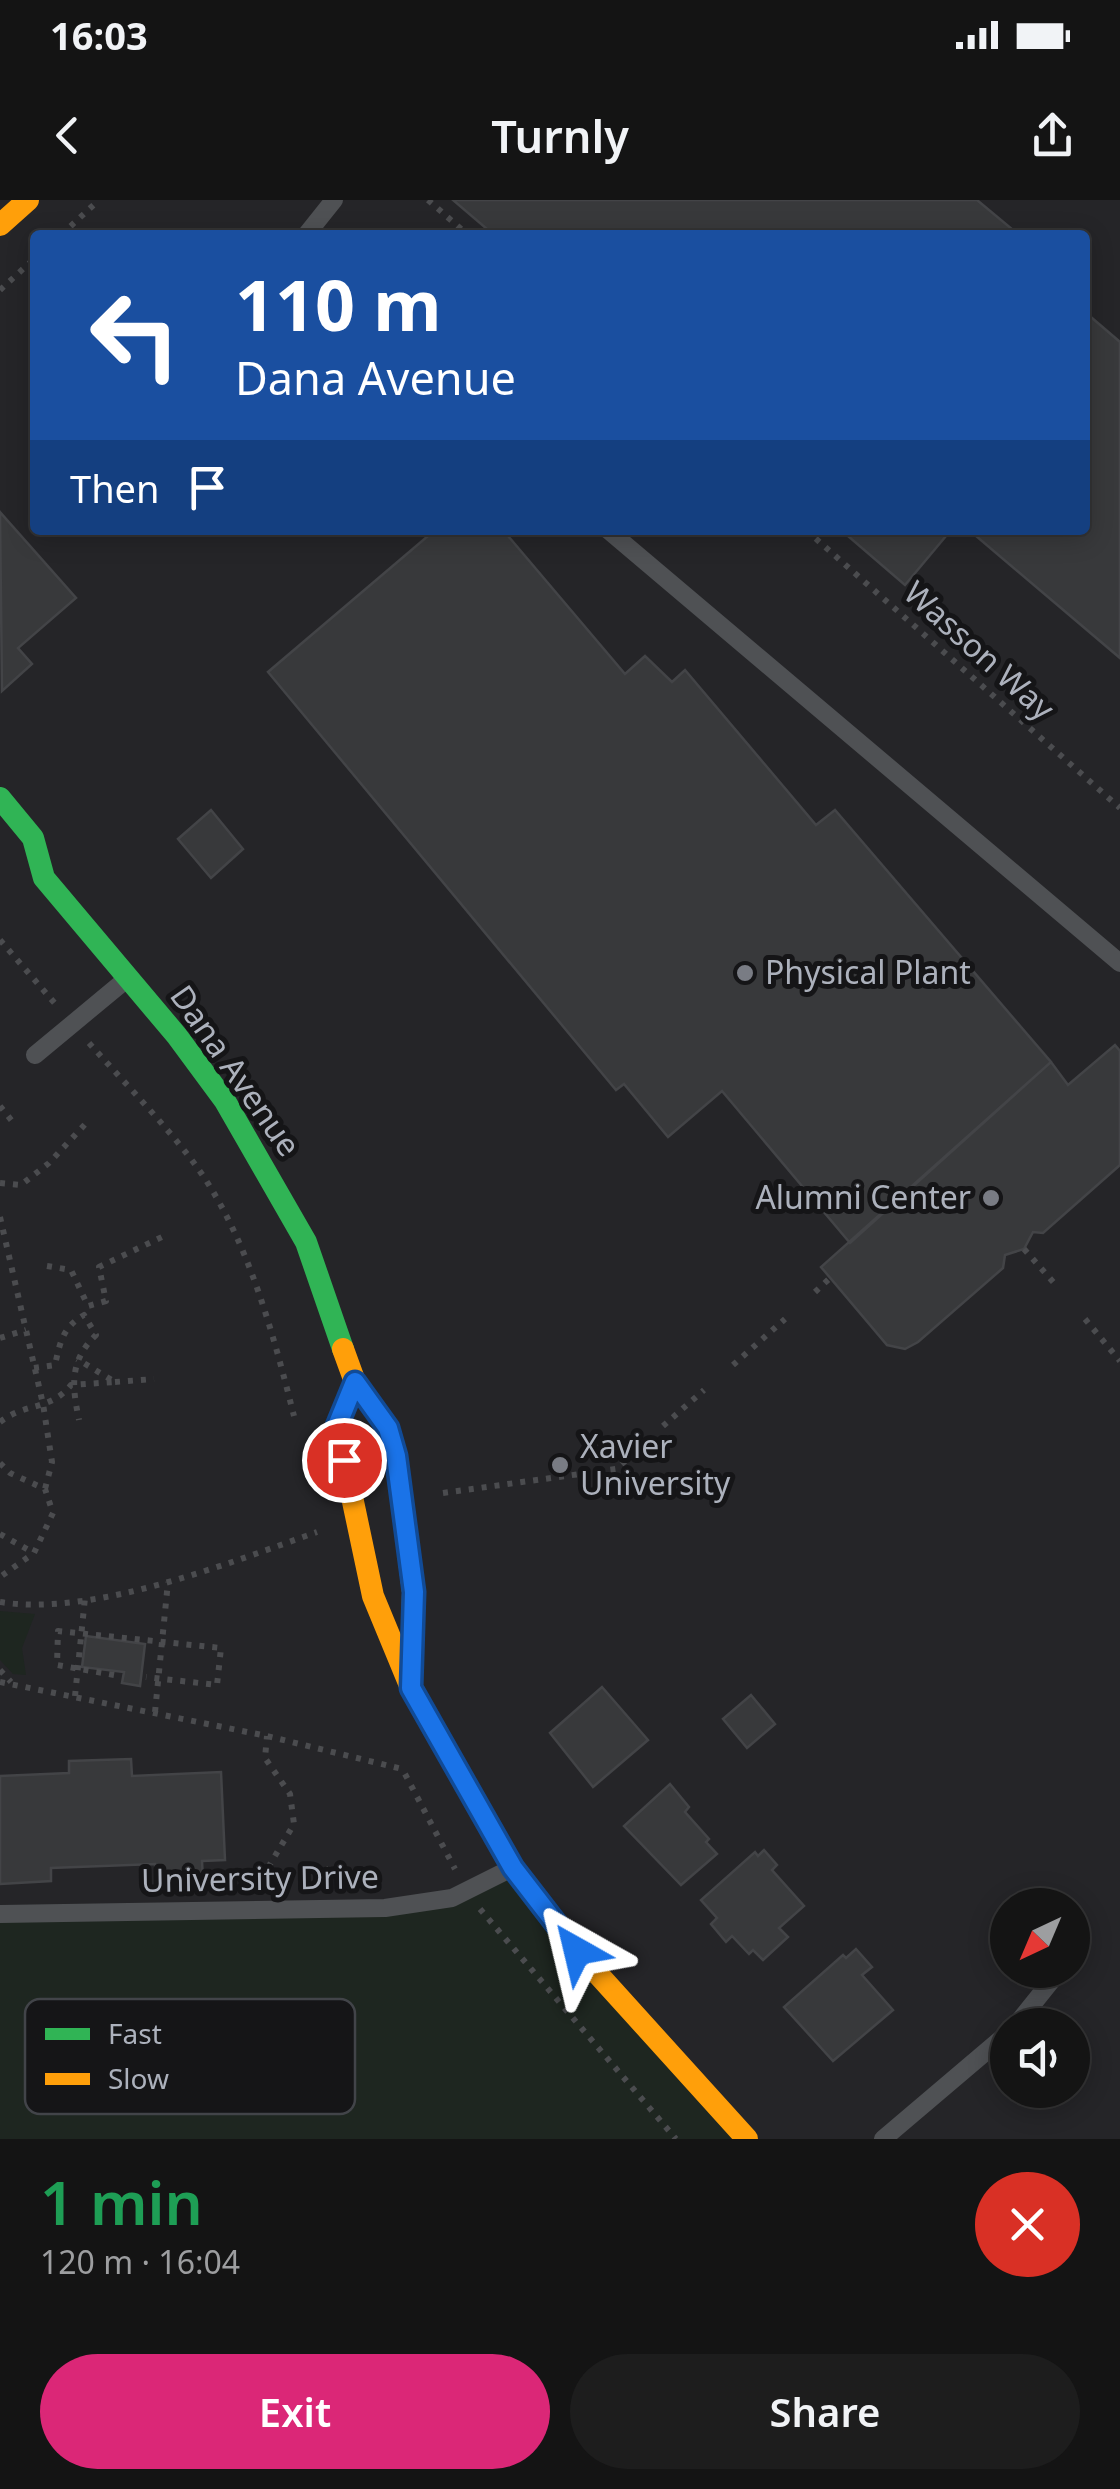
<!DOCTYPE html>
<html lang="en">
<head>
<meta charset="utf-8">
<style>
	body { margin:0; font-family:"Noto Sans",sans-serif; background:#1d1d1d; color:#f1f3f6; height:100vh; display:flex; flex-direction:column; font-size:38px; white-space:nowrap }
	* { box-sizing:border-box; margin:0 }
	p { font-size:32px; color:#9d9ea0 }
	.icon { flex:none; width:55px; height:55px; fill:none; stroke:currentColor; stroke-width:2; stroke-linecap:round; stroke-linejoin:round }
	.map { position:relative; height:1939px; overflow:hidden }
	.sheet { display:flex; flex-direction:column; background:#141414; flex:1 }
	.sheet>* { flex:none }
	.banner { position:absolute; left:30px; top:30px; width:1060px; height:305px; border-radius:10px; box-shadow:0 5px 25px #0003,0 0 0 2px #333334; background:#1a4fa0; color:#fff; overflow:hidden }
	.needle { width:65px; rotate:224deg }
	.controls { position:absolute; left:990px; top:1688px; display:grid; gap:20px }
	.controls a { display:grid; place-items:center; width:100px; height:100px; border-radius:50%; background:#141414; box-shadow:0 5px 25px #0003,0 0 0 2px #333334; font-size:50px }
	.pin { position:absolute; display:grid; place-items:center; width:85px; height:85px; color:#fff; margin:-42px; border:5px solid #fff; border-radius:50%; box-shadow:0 2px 10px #0007 }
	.me { position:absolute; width:110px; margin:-55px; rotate:323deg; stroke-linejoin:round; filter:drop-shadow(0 0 8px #0008) }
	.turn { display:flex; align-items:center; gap:35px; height:210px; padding:0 40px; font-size:45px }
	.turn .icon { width:130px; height:130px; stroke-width:2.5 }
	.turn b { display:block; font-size:70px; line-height:85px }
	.then { display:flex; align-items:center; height:95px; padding:0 40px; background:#0003; gap:20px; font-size:38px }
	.round { display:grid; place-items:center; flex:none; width:105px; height:105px; border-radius:52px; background:#1d1d1d }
	.headline { display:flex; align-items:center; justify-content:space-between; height:170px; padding:0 40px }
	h1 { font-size:60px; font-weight:600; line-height:75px; color:#1e9e55 }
	.primary-button { display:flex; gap:20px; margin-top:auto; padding:20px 40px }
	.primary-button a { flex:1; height:115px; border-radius:60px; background:#db2777; color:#fff; font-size:40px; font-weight:600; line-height:115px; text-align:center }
	.primary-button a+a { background:#1d1d1d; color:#f1f3f6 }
	.status { display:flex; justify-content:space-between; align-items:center; height:70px; padding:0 50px; background:#141414; direction:ltr }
	.status svg { height:28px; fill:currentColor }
	header { display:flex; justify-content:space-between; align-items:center; height:130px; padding:0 40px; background:#141414; font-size:45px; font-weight:600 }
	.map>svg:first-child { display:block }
	.built { fill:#252528; fill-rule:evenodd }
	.green { fill:#1e2620 }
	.building { fill:#38393b; stroke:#434447; stroke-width:2.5 }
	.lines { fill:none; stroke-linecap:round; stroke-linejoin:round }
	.path { stroke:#4b4c4f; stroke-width:6; stroke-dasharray:5 8; stroke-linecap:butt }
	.lane { stroke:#4f5154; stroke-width:18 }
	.fast { stroke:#30b455; stroke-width:22 }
	.slow { stroke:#ff9f0a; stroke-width:22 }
	.route-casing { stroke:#114b97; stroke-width:25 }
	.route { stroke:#1a73e8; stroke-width:18 }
	.poi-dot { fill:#797c84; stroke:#151517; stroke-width:4 }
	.labels { text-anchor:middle; stroke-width:10; stroke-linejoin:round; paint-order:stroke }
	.street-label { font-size:32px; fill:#acb1bc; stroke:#151517 }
	.poi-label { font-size:32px; fill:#acb1bc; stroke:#151517; text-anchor:start }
	.key { fill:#151517; stroke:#424449; stroke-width:2.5 }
	.key-label { font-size:28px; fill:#acb1bc }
</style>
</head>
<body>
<div class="status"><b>16:03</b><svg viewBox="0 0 49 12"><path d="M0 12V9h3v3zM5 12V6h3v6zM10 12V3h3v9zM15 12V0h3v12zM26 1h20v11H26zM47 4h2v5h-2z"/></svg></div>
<header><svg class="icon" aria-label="back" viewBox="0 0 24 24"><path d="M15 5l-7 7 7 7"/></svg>Turnly<svg class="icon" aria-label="share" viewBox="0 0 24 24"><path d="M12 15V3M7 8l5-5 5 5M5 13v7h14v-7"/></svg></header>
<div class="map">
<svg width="1120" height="1939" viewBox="0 0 1120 1939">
	<rect width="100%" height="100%" fill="#1b1b1b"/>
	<path class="built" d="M 0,0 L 1120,0 L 1120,1939 L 0,1939 ZM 35,35 L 1085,35 L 1085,330 L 35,330 ZM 1008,1705 L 1072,1705 L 1072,1770 L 1008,1770 ZM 1008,1825 L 1072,1825 L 1072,1890 L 1008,1890 Z"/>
	<path class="green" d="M 0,1411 L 35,1414 L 22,1448 L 26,1475 L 13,1474 L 0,1460 Z
		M 513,1668 L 747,1939 L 0,1939 L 0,1714 L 452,1698 Z"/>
	<path class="building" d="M 453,0 L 977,0 L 1019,35 L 494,35 Z
		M 1085,112 L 1120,142 L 1120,458 L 969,330 L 1085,330 Z
		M 0,312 L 76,398 L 18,448 L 32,464 L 2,491 Z
		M 435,330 L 503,330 L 625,474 L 645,456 L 672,482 L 685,470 L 816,625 L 835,610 L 1051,862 L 850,1043 L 722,891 L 668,937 L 624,884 L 616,890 L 268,472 Z
		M 841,330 L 951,330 L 905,385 Z
		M 211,610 L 243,649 L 211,678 L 178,639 Z
		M 1115,845 L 1120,851 L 1120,965 L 1043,1033 L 1033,1032 L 1024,1049 L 1005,1055 L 1003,1068 L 918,1142 L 905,1149 L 887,1145 L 821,1067 L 1051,862 L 1068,885 Z
		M 86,1436 L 145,1444 L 140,1486 L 122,1483 L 124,1472 L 82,1467 Z
		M 602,1487 L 648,1540 L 593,1587 L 550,1533 Z
		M 751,1495 L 775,1524 L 747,1548 L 723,1519 Z
		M 131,1559 L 132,1576 L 221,1572 L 225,1660 L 202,1661 L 203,1680 L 156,1681 L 155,1664 L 51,1668 L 51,1681 L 0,1684 L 0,1576 L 69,1573 L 69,1561 Z
		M 670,1584 L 689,1607 L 685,1612 L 709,1639 L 706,1642 L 717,1654 L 681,1685 L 624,1626 Z
		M 764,1650 L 777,1665 L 772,1670 L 804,1706 L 779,1728 L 788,1737 L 763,1760 L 753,1750 L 749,1754 L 732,1736 L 726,1742 L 711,1724 L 717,1718 L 701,1700 L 755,1652 L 758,1656 Z
		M 856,1749 L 872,1767 L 862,1775 L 893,1810 L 833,1861 L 784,1807 L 843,1755 L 846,1758 Z"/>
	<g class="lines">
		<path class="path" d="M 428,0 L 468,35
			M 61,35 L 99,0
			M 0,90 L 35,58
			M 806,330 L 1120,608
			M 0,740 L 58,807
			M 89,843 C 123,881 160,919 191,959 C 246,1031 272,1129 294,1216
			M 0,906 L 12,921
			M 0,983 L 21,985 L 49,963 L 90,919
			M 0,1017 L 43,1204 L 52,1262 L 45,1289
			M 1024,1049 L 1055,1084
			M 47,1066 L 71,1070 L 88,1106 L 106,1101 L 99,1067 L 164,1036
			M 815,1092 L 830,1078
			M 1085,1119 L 1120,1161
			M 0,1138 L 26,1130
			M 733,1165 L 785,1119
			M 34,1168 L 55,1165 C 60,1142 63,1127 84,1115 L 96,1135 C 69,1161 72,1186 79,1220
			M 115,1182 L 154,1179
			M 0,1222 C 26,1202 50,1211 71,1185 L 115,1182 L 77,1159
			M 663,1226 L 704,1190
			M 0,1263 L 10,1273 L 45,1289 L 53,1313 L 34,1353 L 0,1377
			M 443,1293 L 616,1269 L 642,1246
			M 0,1334 L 34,1353
			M 0,1402 C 93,1417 229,1363 317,1332
			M 0,1470 L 11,1482
			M 114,1475 L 57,1465 L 58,1431 L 221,1448 L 217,1485 L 146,1477
			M 0,1482 L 267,1536 L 402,1569
			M 75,1496 L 85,1398
			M 155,1512 L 168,1382
			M 405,1574 L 455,1669
			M 262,1674 L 328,1669
			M 246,1681 L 269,1666 L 294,1624 L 290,1594 L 265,1558 L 267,1536
			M 480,1709 L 676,1939"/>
		<path class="lane" d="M 306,35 L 334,0
			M 608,330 L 1120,763
			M 35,855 L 123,782
			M 0,1714 L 385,1708 L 452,1698 L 508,1670
			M 1016,1825 L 1060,1770
			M 883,1939 L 1008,1833"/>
		<path class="fast" d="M 0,598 L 33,638 L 44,678 L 177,836 L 225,901 L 306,1042 L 343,1149"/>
		<path class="slow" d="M 0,25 L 28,0
			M 343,1149 L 355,1182 L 388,1228 L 396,1256 L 413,1392 L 411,1488
			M 355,1182 L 337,1226 L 373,1396 L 411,1488 L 513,1668 L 577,1751 L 747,1939"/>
	</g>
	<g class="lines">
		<g class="route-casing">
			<path id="route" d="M 344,1260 L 337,1226 L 355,1182 L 388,1228 L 396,1256 L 414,1392 L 411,1488 L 513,1668 L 577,1751"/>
		</g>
		<use href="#route" class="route"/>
	</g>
	<g class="poi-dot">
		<circle cx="745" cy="773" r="10"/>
		<circle cx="991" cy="998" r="10"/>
		<circle cx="560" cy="1265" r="10"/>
	</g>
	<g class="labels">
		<g class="street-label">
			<text transform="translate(979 451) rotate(42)" y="11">Wasson Way</text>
			<text transform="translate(235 871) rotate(55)" y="11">Dana Avenue</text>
			<text transform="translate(260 1679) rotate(-1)" y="11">University Drive</text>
		</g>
		<g class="poi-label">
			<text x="765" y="784">Physical Plant</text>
			<text x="971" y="1009" text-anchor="end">Alumni Center</text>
			<text x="580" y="1258">Xavier<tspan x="580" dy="37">University</tspan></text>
		</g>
	</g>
	<rect x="25" y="1799" width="330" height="115" rx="15" class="key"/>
	<rect x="45" y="1828" width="45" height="12" fill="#30b455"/>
	<rect x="45" y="1873" width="45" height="12" fill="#ff9f0a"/>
	<g class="key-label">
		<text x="108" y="1844">Fast</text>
		<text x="108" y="1889">Slow</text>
	</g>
</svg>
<div class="controls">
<a><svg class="needle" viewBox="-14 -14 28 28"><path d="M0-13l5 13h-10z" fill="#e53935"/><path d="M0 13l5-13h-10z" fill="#9d9ea0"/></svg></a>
<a><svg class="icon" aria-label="sound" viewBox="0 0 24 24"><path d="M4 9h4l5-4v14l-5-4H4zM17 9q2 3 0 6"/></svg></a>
</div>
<div class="pin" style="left:344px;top:1260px;background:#d93025"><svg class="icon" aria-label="arrive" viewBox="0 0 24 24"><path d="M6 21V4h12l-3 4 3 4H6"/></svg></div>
<svg class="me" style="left:577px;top:1751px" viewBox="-20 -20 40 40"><path d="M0-17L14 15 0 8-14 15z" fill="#1a73e8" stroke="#fff" stroke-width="4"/></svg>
<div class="banner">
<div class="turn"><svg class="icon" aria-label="left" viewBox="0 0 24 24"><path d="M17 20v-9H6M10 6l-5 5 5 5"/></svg><div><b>110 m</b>Dana Avenue</div></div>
<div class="then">Then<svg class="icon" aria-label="arrive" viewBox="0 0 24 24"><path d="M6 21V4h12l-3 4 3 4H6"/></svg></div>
</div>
</div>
<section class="sheet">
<div class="headline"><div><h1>1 min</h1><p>120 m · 16:04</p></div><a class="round" style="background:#d93025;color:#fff"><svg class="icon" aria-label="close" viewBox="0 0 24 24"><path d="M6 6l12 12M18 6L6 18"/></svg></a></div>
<div class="primary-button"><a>Exit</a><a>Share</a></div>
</section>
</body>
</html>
